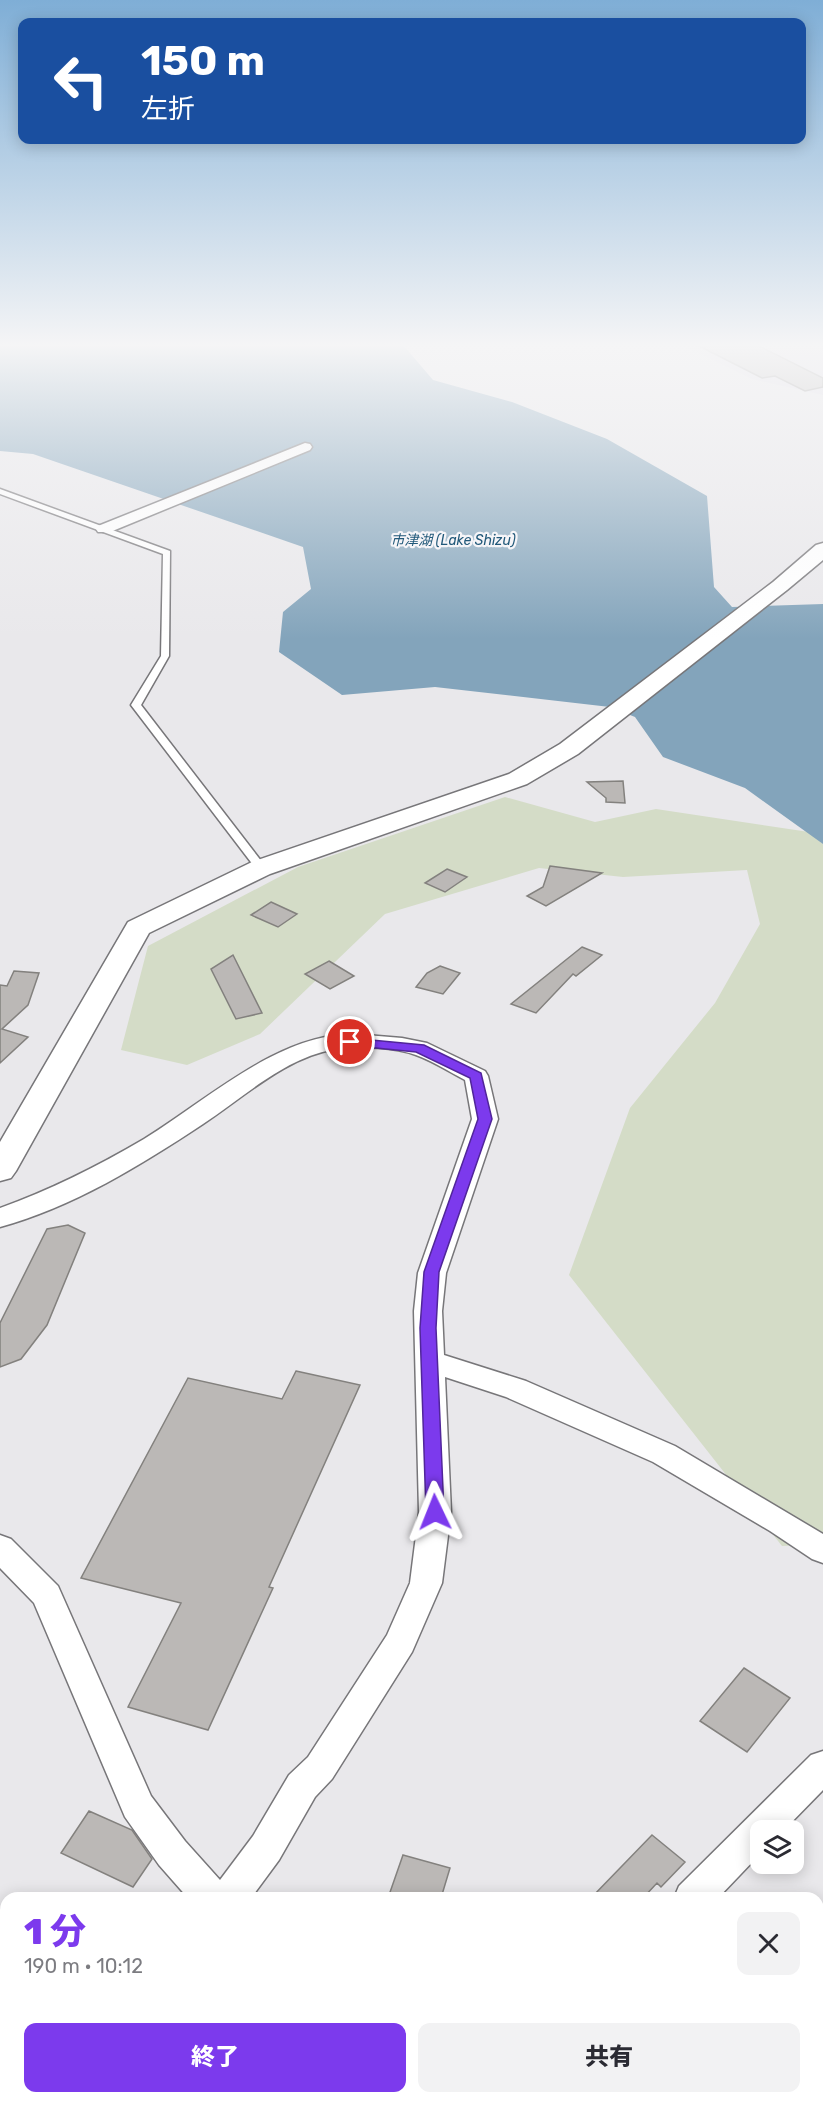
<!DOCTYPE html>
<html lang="ja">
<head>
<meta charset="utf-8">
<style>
	body { margin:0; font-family:Rubik,"Noto Sans JP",sans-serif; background:#f2f2f3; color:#2b2b33; height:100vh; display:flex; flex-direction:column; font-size:22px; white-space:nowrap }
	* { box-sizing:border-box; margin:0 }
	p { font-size:20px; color:#7c7c81 }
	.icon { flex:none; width:33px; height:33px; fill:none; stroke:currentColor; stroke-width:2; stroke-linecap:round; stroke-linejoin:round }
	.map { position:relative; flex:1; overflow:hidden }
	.side { position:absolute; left:0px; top:1892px; width:824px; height:212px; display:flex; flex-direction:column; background:#fff; border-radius:18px 18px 0 0; box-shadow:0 3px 15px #0003 }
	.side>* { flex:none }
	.hud { position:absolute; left:18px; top:18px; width:788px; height:126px; border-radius:12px; box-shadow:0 3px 15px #0003; background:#1a4fa0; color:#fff; overflow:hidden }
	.tools { position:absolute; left:750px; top:1820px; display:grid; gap:12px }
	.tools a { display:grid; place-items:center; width:54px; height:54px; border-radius:12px; background:#fff; box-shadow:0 3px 15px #0003; font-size:30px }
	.pin { position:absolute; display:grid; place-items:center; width:51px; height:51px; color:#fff; margin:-26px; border:3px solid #fff; border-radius:50%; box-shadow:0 2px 6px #0007 }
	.me { position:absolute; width:66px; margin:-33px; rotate:358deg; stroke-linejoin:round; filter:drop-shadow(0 0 4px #0008) }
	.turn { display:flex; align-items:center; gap:21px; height:126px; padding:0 24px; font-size:27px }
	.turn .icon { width:78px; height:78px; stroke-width:2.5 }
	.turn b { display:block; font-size:42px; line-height:51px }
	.round { display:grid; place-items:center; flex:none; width:63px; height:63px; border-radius:12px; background:#f2f2f3 }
	.overview { display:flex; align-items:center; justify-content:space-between; height:102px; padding:0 24px }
	h1 { font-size:36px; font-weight:800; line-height:45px; color:#7c3aed }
	.button { display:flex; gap:12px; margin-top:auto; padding:12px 24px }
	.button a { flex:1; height:69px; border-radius:12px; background:#7c3aed; color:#fff; font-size:24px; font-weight:800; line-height:69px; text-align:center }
	.button a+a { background:#f2f2f3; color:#2b2b33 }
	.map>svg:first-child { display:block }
	.built { fill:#dfdce7 }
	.green { fill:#d4dcc7 }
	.water { fill:#83a4bb }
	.building { fill:#bbb8b6; stroke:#83817e; stroke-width:1.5 }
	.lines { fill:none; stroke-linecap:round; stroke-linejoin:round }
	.service-casing { stroke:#777679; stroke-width:3 }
	.minor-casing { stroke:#777679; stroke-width:3 }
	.tertiary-casing { stroke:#777679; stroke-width:3 }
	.service { fill:#fff; fill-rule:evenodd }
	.minor { fill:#fff; fill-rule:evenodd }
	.tertiary { fill:#fff; fill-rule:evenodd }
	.route { fill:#7c3aed; stroke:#51269a; stroke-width:1.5 }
	.labels { text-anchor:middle; stroke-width:4.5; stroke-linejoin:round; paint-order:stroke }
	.far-water-label { font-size:14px; font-style:italic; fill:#22597a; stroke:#f6f5f8 }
</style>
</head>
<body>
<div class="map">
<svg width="823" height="2102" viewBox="0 0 823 2102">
	<rect width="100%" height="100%" fill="#e9e8eb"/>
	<path class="built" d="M 682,345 L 823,345 L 823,395 L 752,379 Z"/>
	<path class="green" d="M 505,797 L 595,822 L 656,809 L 809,832 L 823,844 L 823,1544 L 782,1546 L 569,1275 L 630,1108 L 715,1003 L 760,924 L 747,870 L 623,877 L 539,868 L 385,914 L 260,1034 L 187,1065 L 121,1050 L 148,946 L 298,867 Z"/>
	<path class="water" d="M 0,345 L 408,345 L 404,346 L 433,380 L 512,402 L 607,439 L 707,496 L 714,587 L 732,607 L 823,604 L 823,844 L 745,788 L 663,757 L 635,717 L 610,707 L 435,687 L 342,695 L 279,652 L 283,612 L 311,589 L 303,547 L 33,454 L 0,451 Z"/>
	<path class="building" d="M 697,345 L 757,345 L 823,378 L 823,387 L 805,391 L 775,376 L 762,378 Z
		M 623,781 L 625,803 L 606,802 L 606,798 L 587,782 Z
		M 550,866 L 602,873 L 546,906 L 527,896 L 543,887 Z
		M 447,869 L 467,877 L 445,892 L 425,883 Z
		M 271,902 L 297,914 L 278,927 L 251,915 Z
		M 582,947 L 602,955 L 576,976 L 573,974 L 536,1013 L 511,1004 Z
		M 233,955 L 262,1013 L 236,1019 L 211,969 Z
		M 329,961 L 354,976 L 330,989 L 305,974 Z
		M 440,966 L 460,973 L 443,994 L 416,987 L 427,973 Z
		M 14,971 L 39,973 L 28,1005 L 2,1029 L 28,1037 L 0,1063 L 0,985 L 7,986 Z
		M 68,1225 L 85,1233 L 47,1325 L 21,1359 L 0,1367 L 0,1323 L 47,1229 Z
		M 296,1371 L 360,1385 L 269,1587 L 273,1588 L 208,1730 L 128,1707 L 181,1603 L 81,1578 L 188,1378 L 282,1399 Z
		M 744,1668 L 790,1698 L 747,1752 L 700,1721 Z
		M 89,1811 L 132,1830 L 152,1859 L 133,1887 L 61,1853 Z
		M 652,1835 L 685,1862 L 661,1887 L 657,1883 L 643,1898 L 591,1898 Z
		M 403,1855 L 450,1868 L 441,1898 L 388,1898 Z"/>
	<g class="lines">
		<g class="service-casing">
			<path id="service" d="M 0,489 L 170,551 L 169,656 L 141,705 L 265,866 L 266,868 L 265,870 L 257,870 L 131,705 L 161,656 L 163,554 L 0,494 Z"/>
		</g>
		<g class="minor-casing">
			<path id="minor" d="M 305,443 L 310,444 L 312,447 L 310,450 L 110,532 L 98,532 L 96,529 L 98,526 Z
				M 354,1034 L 402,1038 L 427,1043 L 485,1071 L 488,1076 L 498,1119 L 446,1273 L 442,1311 L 444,1355 L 526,1381 L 675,1446 L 823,1534 L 823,1563 L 812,1559 L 770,1531 L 653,1462 L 506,1397 L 445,1377 L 451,1512 L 442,1583 L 412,1652 L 332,1779 L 315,1797 L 279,1860 L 251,1898 L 188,1898 L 159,1865 L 125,1817 L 34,1603 L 0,1568 L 0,1535 L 11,1539 L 58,1586 L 151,1796 L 185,1841 L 220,1880 L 253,1836 L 289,1775 L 308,1757 L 387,1635 L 410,1583 L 419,1512 L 414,1311 L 418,1273 L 472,1119 L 465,1080 C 448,1071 433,1061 416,1055 C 394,1047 361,1046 338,1049 C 288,1055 244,1097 203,1124 C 141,1165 73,1207 0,1227 L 0,1208 C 50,1190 98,1166 144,1139 C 208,1100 277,1034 354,1034 Z
				M 823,1751 L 823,1790 L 784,1830 L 760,1830 L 760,1854 L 718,1898 L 674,1898 L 679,1886 L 811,1755 Z
				M 113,2097 L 153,2097 L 151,2102 L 111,2102 Z
				M 435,2097 L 475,2097 L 476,2102 L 436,2102 Z"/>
		</g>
		<g class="tertiary-casing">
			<path id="tertiary" d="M 823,543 L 823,560 L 787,590 L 578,754 L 527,784 L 270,874 L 149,933 L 16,1171 L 11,1178 L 0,1181 L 0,1142 L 128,922 L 252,862 L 509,774 L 560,744 L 773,582 L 816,545 Z"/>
		</g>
		<use href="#service" class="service"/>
		<use href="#minor" class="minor"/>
		<use href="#tertiary" class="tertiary"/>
	</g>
	<linearGradient id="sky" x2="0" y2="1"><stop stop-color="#7faed6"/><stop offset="0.54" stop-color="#f5f5f6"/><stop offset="1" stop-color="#f5f5f6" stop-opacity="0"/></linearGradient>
	<rect width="823" height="639" fill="url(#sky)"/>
	<path class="route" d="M 350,1038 L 424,1045 L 481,1073 L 492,1119 L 439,1272 L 436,1328 L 444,1512 L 441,1517 L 435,1519 L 428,1517 L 426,1512 L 420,1328 L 424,1272 L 478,1119 L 470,1078 L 416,1052 L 346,1045 L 344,1042 Z"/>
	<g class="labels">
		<g class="far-water-label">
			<text x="453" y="545">市津湖 (Lake Shizu)</text>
		</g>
	</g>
</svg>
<div class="tools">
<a><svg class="icon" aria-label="layers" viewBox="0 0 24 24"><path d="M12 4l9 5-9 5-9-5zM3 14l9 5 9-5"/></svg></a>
</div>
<div class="pin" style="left:350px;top:1042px;background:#d93025"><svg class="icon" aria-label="arrive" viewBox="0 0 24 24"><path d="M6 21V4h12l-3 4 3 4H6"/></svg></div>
<svg class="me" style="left:435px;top:1512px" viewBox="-20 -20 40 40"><path d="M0-17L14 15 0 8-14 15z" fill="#7c3aed" stroke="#fff" stroke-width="4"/></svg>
<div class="hud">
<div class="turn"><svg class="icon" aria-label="left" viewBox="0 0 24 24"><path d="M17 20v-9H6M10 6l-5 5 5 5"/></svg><div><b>150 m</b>左折</div></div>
</div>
<section class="side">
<div class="overview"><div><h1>1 分</h1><p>190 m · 10:12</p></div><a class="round"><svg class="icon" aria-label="close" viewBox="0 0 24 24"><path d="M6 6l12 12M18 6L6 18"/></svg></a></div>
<div class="button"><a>終了</a><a>共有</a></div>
</section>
</div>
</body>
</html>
